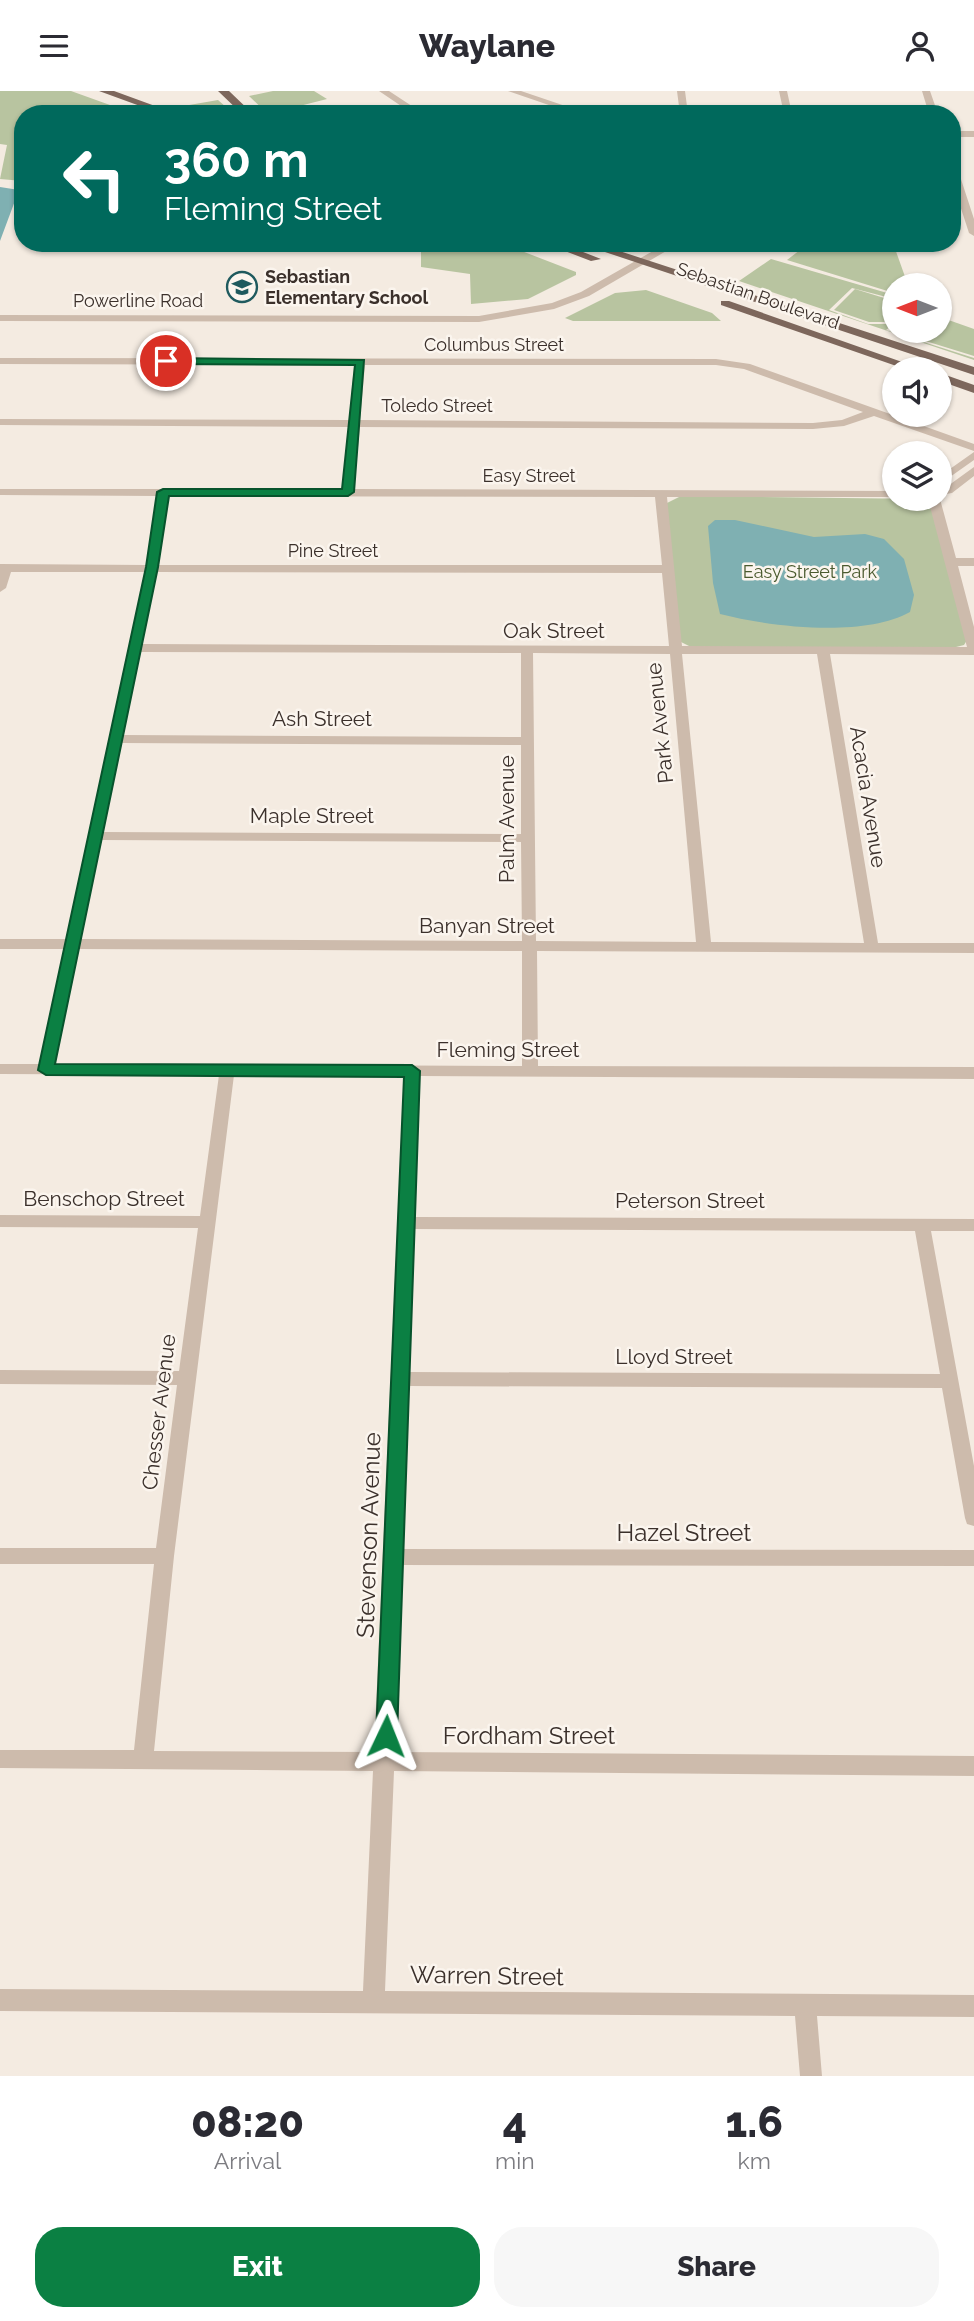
<!DOCTYPE html>
<html lang="en">
<head>
<meta charset="utf-8">
<style>
	body { margin:0; font-family:Raleway,sans-serif; background:#f7f7f7; color:#2b2b33; height:100vh; display:flex; flex-direction:column; font-size:26px; white-space:nowrap }
	* { box-sizing:border-box; margin:0 }
	p { font-size:23px; color:#7c7c81 }
	.icon { flex:none; width:38px; height:38px; fill:none; stroke:currentColor; stroke-width:2; stroke-linecap:round; stroke-linejoin:round }
	.map { position:relative; height:1985px; overflow:hidden }
	.details { display:flex; flex-direction:column; background:#fff; flex:1 }
	.details>* { flex:none }
	.banner { position:absolute; left:14px; top:14px; width:947px; height:147px; border-radius:28px; box-shadow:0 2px 5px #0004; background:#00695c; color:#fff; overflow:hidden }
	.needle { width:46px; rotate:270deg }
	.tools { position:absolute; left:882px; top:182px; display:grid; gap:14px }
	.tools a { display:grid; place-items:center; width:70px; height:70px; border-radius:50%; background:#fff; box-shadow:0 2px 5px #0004; font-size:35px }
	.pin { position:absolute; display:grid; place-items:center; width:60px; height:60px; color:#fff; margin:-30px; border:4px solid #fff; border-radius:50%; box-shadow:0 2px 7px #0007 }
	.me { position:absolute; width:77px; margin:-38px; rotate:2deg; stroke-linejoin:round; filter:drop-shadow(0 0 5px #0008) }
	.turn { display:flex; align-items:center; gap:24px; height:147px; padding:0 35px; font-size:32px }
	.turn .icon { width:91px; height:91px; stroke-width:2.5 }
	.turn b { display:block; font-size:49px; line-height:60px }
	.eta { display:flex; justify-content:space-evenly; align-items:center; height:119px; text-align:center }
	.eta b { font-size:42px; font-weight:800; line-height:49px }
	.primary-button { display:flex; gap:14px; margin-top:auto; padding:14px 35px }
	.primary-button a { flex:1; height:80px; border-radius:28px; background:#0b8043; color:#fff; font-size:28px; font-weight:800; line-height:80px; text-align:center }
	.primary-button a+a { background:#f7f7f7; color:#2b2b33 }
	header { display:flex; justify-content:space-between; align-items:center; height:91px; padding:0 35px; background:#fff; font-size:32px; font-weight:800 }
	.map>svg:first-child { display:block }
	.green { fill:#b8c4a0 }
	.water { fill:#7fb0b2 }
	.lines { fill:none; stroke-linecap:round; stroke-linejoin:round }
	.minor { fill:#cdbbac; fill-rule:evenodd }
	.major { fill:#7d675c; fill-rule:evenodd }
	.route { fill:#0b8043; stroke:#07532c; stroke-width:2 }
	.labels { text-anchor:middle; stroke-width:5; stroke-linejoin:round; paint-order:stroke }
	.far-poi-label { font-size:18px; font-weight:bold; fill:#3b302b; stroke:#fbf5ee; text-anchor:start }
	.far-street-label { font-size:18px; fill:#3b302b; stroke:#fbf5ee }
	.far-park-label { font-size:18px; fill:#4a5a2e; stroke:#fbf5ee }
	.street-label { font-size:21px; fill:#3b302b; stroke:#fbf5ee }
	.near-street-label { font-size:24px; fill:#3b302b; stroke:#fbf5ee }
</style>
</head>
<body>
<header><svg class="icon" aria-label="menu" viewBox="0 0 24 24"><path d="M4 6h16M4 12h16M4 18h16"/></svg>Waylane<svg class="icon" aria-label="person" viewBox="0 0 24 24"><circle cx="12" cy="8" r="4"/><path d="M4 21q1-7 8-7t8 7"/></svg></header>
<div class="map">
<svg width="974" height="1985" viewBox="0 0 974 1985">
	<rect width="100%" height="100%" fill="#f4ebe1"/>
	<path class="green" d="M 0,0 L 71,0 L 135,23 L 23,23 L 23,90 L 0,88 L 7,54 L 0,53 Z
		M 273,0 L 314,0 L 327,8 L 268,23 L 249,5 Z
		M 218,9 L 234,23 L 189,23 L 172,17 Z
		M 421,152 L 501,152 L 576,181 L 576,184 L 528,208 L 471,213 L 470,183 L 421,176 Z
		M 809,152 L 893,152 L 908,194 L 894,194 L 894,202 L 787,169 Z
		M 771,168 L 894,204 L 894,208 L 852,197 L 829,219 L 868,233 L 894,233 L 886,239 L 974,267 L 974,269 L 739,190 Z
		M 855,198 L 894,210 L 894,231 L 869,231 L 834,219 Z
		M 646,199 L 712,222 L 721,230 L 573,230 L 565,227 L 615,202 Z
		M 940,226 L 974,238 L 974,265 L 890,239 L 894,236 L 894,240 L 940,240 Z
		M 681,405 L 926,408 L 931,414 L 967,549 L 964,554 L 952,557 L 693,557 L 677,549 L 665,413 Z"/>
	<path class="water" d="M 0,96 L 19,99 L 0,150 Z
		M 715,429 L 735,429 L 814,446 L 865,443 L 884,448 L 904,468 L 914,504 L 910,521 C 864,547 771,536 720,523 L 713,492 L 708,435 Z"/>
	<g class="lines">
		<path class="minor" d="M 379,0 L 389,0 L 424,23 L 413,23 Z
			M 508,0 L 521,0 L 589,23 L 575,23 Z
			M 677,0 L 685,0 L 688,23 L 680,23 Z
			M 779,0 L 787,0 L 792,23 L 784,23 Z
			M 922,0 L 930,0 L 938,23 L 929,23 Z
			M 952,40 L 974,40 L 974,46 L 952,46 Z
			M 952,73 L 957,76 L 974,128 L 974,145 L 969,142 L 952,90 Z
			M 667,152 L 680,152 L 589,205 L 554,218 L 479,231 L 0,230 L 0,224 L 479,225 L 552,212 L 581,201 Z
			M 0,267 L 716,268 L 750,273 L 974,353 L 974,360 L 874,325 L 844,335 L 813,338 L 360,336 L 354,398 L 894,400 L 894,406 L 667,406 L 682,555 L 967,556 L 928,408 L 940,408 L 956,467 L 974,467 L 974,475 L 958,475 L 974,536 L 974,564 L 830,563 L 878,852 L 974,852 L 974,862 L 537,860 L 538,975 L 974,976 L 974,988 L 420,985 L 414,1126 L 974,1128 L 974,1140 L 931,1140 L 974,1375 L 974,1435 L 967,1433 L 965,1427 L 942,1297 L 408,1295 L 402,1458 L 974,1459 L 974,1475 L 401,1474 L 394,1661 L 974,1665 L 974,1685 L 394,1680 L 385,1900 L 974,1904 L 974,1926 L 817,1925 L 822,1985 L 800,1985 L 795,1925 L 0,1920 L 0,1898 L 363,1900 L 373,1680 L 0,1677 L 0,1659 L 134,1659 L 154,1473 L 0,1473 L 0,1457 L 156,1457 L 177,1294 L 0,1293 L 0,1279 L 179,1280 L 198,1137 L 0,1136 L 0,1124 L 200,1125 L 219,984 L 0,983 L 0,973 L 40,973 L 64,858 L 0,858 L 0,848 L 66,848 L 145,481 L 11,481 L 6,497 L 0,501 L 0,473 L 146,474 L 157,405 L 0,404 L 0,398 L 342,398 L 348,336 L 0,334 L 0,328 L 349,329 L 354,274 L 0,273 ZM 365,274 L 716,274 L 744,278 L 863,321 L 842,329 L 813,332 L 360,329 ZM 168,405 L 655,406 L 662,474 L 158,474 ZM 157,481 L 662,482 L 669,555 L 142,553 ZM 140,561 L 521,562 L 521,646 L 123,644 ZM 533,562 L 670,563 L 696,851 L 536,850 ZM 682,563 L 817,563 L 864,852 L 711,851 ZM 122,652 L 521,654 L 521,743 L 103,741 ZM 101,749 L 521,751 L 522,850 L 81,848 ZM 79,858 L 522,860 L 522,975 L 55,973 ZM 234,984 L 404,985 L 374,1661 L 154,1660 L 174,1465 ZM 414,1138 L 915,1140 L 940,1283 L 409,1281 Z
			M 974,361 L 974,369 L 940,393 L 940,385 Z
			M 974,376 L 974,385 L 952,402 L 940,404 L 940,398 L 945,397 Z"/>
		<path class="major" d="M 99,0 L 114,0 L 177,23 L 162,23 Z
			M 218,0 L 229,0 L 253,23 L 242,23 Z
			M 544,152 L 560,152 L 601,168 L 591,170 Z
			M 578,152 L 595,152 L 974,276 L 974,284 Z
			M 721,210 L 729,210 L 922,278 L 905,278 L 721,214 Z
			M 940,282 L 974,294 L 974,302 L 940,290 Z"/>
	</g>
	<path class="route" d="M 166,267 L 364,269 L 354,401 L 348,405 L 169,405 L 158,476 L 55,973 L 412,974 L 420,980 L 397,1645 L 394,1651 L 386,1654 L 379,1651 L 376,1645 L 404,986 L 46,984 L 38,979 L 146,476 L 157,401 L 163,398 L 342,398 L 355,274 L 162,273 L 161,270 Z"/>
	<defs>
		<g id="school-ring" transform="scale(1.575)"><circle r="9.5" fill="#fbf5ee" stroke="#1f5a5e" stroke-width="1.5"/><path d="M0-5L7-2L0 1L-7-2ZM-4 1L0 2.5L4 1V4Q0 6-4 4Z" fill="#1f5a5e"/></g>
	</defs>
	<g fill-rule="evenodd">
		<use href="#school-ring" x="242" y="196"/>
	</g>
	<g class="labels">
		<g class="far-poi-label">
			<text x="265" y="192">Sebastian<tspan x="265" dy="21">Elementary School</tspan></text>
		</g>
		<g class="far-street-label">
			<text transform="translate(758 205) rotate(19)" y="6">Sebastian Boulevard</text>
			<text x="138" y="216">Powerline Road</text>
			<text x="494" y="260">Columbus Street</text>
			<text x="437" y="321">Toledo Street</text>
			<text x="529" y="391">Easy Street</text>
			<text x="333" y="466">Pine Street</text>
		</g>
		<g class="far-park-label">
			<text x="810" y="487">Easy Street Park</text>
		</g>
		<g class="street-label">
			<text x="554" y="547">Oak Street</text>
			<text x="322" y="635">Ash Street</text>
			<text transform="translate(660 632) rotate(-96)" y="7">Park Avenue</text>
			<text transform="translate(868 706) rotate(81)" y="7">Acacia Avenue</text>
			<text x="312" y="732">Maple Street</text>
			<text transform="translate(507 728) rotate(-90)" y="7">Palm Avenue</text>
			<text x="487" y="842">Banyan Street</text>
			<text x="508" y="966">Fleming Street</text>
			<text x="104" y="1115">Benschop Street</text>
			<text x="690" y="1117">Peterson Street</text>
			<text x="674" y="1273">Lloyd Street</text>
			<text transform="translate(159 1321) rotate(-83)" y="7">Chesser Avenue</text>
		</g>
		<g class="near-street-label">
			<text x="684" y="1450">Hazel Street</text>
			<text transform="translate(369 1444) rotate(-88)" y="8">Stevenson Avenue</text>
			<text x="529" y="1653">Fordham Street</text>
			<text transform="translate(487 1885) rotate(1)" y="8">Warren Street</text>
		</g>
	</g>
</svg>
<div class="tools">
<a><svg class="needle" viewBox="-14 -14 28 28"><path d="M0-13l5 13h-10z" fill="#e53935"/><path d="M0 13l5-13h-10z" fill="#7c7c81"/></svg></a>
<a><svg class="icon" aria-label="sound" viewBox="0 0 24 24"><path d="M4 9h4l5-4v14l-5-4H4zM17 9q2 3 0 6"/></svg></a>
<a><svg class="icon" aria-label="layers" viewBox="0 0 24 24"><path d="M12 4l9 5-9 5-9-5zM3 14l9 5 9-5"/></svg></a>
</div>
<div class="pin" style="left:166px;top:270px;background:#d93025"><svg class="icon" aria-label="arrive" viewBox="0 0 24 24"><path d="M6 21V4h12l-3 4 3 4H6"/></svg></div>
<svg class="me" style="left:386px;top:1645px" viewBox="-20 -20 40 40"><path d="M0-17L14 15 0 8-14 15z" fill="#0b8043" stroke="#fff" stroke-width="4"/></svg>
<div class="banner">
<div class="turn"><svg class="icon" aria-label="left" viewBox="0 0 24 24"><path d="M17 20v-9H6M10 6l-5 5 5 5"/></svg><div><b>360 m</b>Fleming Street</div></div>
</div>
</div>
<section class="details">
<div class="eta">
<div><b>08:20</b><p>Arrival</p></div>
<div><b>4</b><p>min</p></div>
<div><b>1.6</b><p>km</p></div>
</div>
<div class="primary-button"><a>Exit</a><a>Share</a></div>
</section>
</body>
</html>
